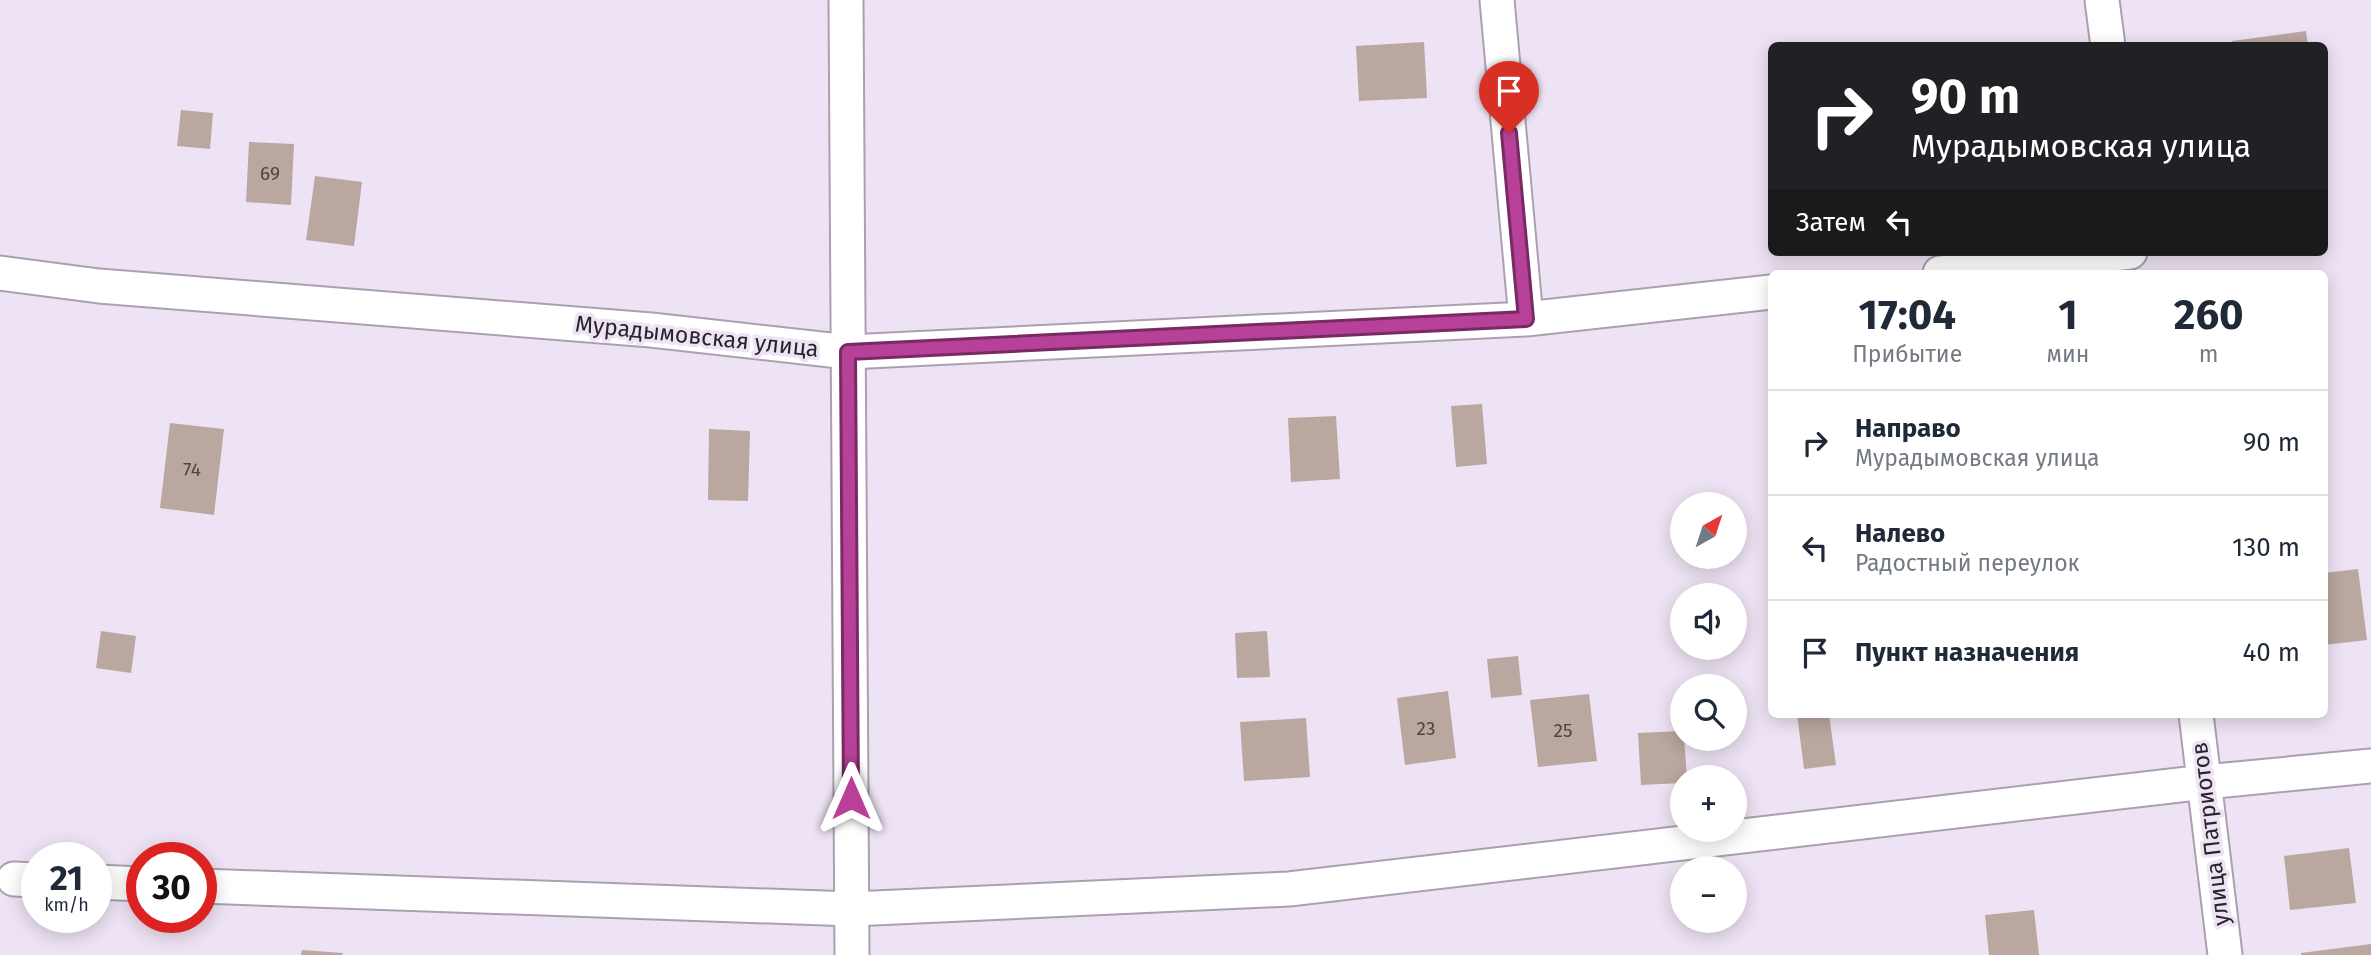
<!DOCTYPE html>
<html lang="ru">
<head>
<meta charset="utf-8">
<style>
	body { margin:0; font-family:"Fira Sans",sans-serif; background:#f6f6f7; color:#1f2937; height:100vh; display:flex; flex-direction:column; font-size:26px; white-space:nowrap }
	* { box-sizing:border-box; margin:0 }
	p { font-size:23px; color:#747a83 }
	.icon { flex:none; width:38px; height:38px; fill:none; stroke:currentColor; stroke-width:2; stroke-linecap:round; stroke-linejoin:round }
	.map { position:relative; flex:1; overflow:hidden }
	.panel { position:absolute; left:1768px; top:270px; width:560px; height:448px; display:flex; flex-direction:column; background:#fff; border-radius:10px; box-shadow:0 4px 18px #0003 }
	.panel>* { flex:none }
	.top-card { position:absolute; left:1768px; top:42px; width:560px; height:214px; border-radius:10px; box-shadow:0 4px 18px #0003; background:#202124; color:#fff; overflow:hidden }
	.needle { width:46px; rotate:39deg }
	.controls { position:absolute; left:1670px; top:492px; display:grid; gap:14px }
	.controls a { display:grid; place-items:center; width:77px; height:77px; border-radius:50%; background:#fff; box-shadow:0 4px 18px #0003; font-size:35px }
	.speed { position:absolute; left:21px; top:842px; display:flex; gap:14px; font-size:35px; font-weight:700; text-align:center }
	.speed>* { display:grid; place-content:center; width:91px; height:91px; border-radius:50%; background:#fff; box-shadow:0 4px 18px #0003; line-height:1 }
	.speed small { font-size:18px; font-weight:400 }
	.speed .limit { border:10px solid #d22; background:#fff; color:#111 }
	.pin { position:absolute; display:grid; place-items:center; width:60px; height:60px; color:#fff; margin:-72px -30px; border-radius:50% 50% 50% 0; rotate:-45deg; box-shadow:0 0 7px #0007 }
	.pin .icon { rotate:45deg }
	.me { position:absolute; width:77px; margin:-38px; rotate:0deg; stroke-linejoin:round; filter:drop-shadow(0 0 5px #0008) }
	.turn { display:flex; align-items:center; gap:24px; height:147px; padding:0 28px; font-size:32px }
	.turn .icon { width:91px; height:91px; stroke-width:2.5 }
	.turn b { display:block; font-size:49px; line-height:60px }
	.then { display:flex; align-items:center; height:66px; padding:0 28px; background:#0003; gap:14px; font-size:26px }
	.eta { display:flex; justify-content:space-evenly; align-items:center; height:119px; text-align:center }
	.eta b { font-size:42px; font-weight:700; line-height:49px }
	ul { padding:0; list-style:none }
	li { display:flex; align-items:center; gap:21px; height:105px; padding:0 28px; border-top:2px solid #e0e1e3 }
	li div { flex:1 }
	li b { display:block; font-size:26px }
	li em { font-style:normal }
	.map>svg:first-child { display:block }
	.building { fill:#baa79f }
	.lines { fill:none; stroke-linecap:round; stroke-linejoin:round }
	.minor-casing { stroke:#aba0b0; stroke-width:37 }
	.minor { stroke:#fff; stroke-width:33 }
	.route-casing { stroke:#772a63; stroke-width:18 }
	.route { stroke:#b74198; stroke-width:12 }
	.labels { text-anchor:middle; stroke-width:7; stroke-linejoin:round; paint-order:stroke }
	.number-label { font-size:19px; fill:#4c4547 }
	.street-label { font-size:23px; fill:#28242a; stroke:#eee3f4 }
</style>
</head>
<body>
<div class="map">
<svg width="2371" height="955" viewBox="0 0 2371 955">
	<rect width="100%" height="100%" fill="#eee3f4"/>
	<path class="building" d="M 2306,31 L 2308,46 L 2232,46 L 2232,41 Z
		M 1424,42 L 1427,98 L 1359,101 L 1356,46 Z
		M 181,110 L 213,113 L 210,149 L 177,146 Z
		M 249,142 L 294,144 L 291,205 L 246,202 Z
		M 315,176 L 362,182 L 354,246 L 306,240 Z
		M 1482,404 L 1487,464 L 1456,467 L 1451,406 Z
		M 1336,416 L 1340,479 L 1291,482 L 1288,418 Z
		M 170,423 L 224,429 L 214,515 L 160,508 Z
		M 709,429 L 750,431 L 748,501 L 708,500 Z
		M 2358,569 L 2367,640 L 2324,645 L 2324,573 Z
		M 101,631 L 136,636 L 131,673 L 96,668 Z
		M 1267,631 L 1270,677 L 1237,678 L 1235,633 Z
		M 1518,656 L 1522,695 L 1491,698 L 1487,659 Z
		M 1448,691 L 1456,758 L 1405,765 L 1397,698 Z
		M 1589,694 L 1597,761 L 1538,767 L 1530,700 Z
		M 1797,714 L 1829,714 L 1836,765 L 1804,769 Z
		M 1306,718 L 1310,777 L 1244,781 L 1240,722 Z
		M 1682,731 L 1682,738 L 1684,738 L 1687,777 L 1682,777 L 1682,783 L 1641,785 L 1638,733 Z
		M 2349,848 L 2356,903 L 2290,910 L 2284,856 Z
		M 2034,910 L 2039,955 L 1989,955 L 1985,915 Z
		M 2371,944 L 2371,955 L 2301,955 L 2301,953 Z
		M 302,950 L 343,953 L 342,955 L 301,955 Z"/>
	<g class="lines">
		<g class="minor-casing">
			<path id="minor" d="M 846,0 L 852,955
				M 1497,0 L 1526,319
				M 2102,0 L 2108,46
				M 0,273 L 99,286 L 651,330 L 848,352 L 1526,319 L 1771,292
				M 1940,273 L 2130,252
				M 2196,714 L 2225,955
				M 14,879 L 37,880
				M 96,882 L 142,884
				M 201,886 L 852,909 L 1289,889 L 2205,782 L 2371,766"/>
		</g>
		<use href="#minor" class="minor"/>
	</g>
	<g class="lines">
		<g class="route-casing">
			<path id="route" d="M 851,798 L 848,352 L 1526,319 L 1509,133"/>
		</g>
		<use href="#route" class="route"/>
	</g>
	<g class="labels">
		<g class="number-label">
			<text x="270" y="180">69</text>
			<text x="192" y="476">74</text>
			<text x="1426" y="735">23</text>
			<text x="1563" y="737">25</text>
		</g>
		<g class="street-label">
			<text transform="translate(697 336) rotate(6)" y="8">Мурадымовская улица</text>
			<text transform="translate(2210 834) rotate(-97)" y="8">улица Патриотов</text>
		</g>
	</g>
</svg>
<div class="controls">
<a><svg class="needle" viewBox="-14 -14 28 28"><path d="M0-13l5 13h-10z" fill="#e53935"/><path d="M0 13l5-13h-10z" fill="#747a83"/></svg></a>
<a><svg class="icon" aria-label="sound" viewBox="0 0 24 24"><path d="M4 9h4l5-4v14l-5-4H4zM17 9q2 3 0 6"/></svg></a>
<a><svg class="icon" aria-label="search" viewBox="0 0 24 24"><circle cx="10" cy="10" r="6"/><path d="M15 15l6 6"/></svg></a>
<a>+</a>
<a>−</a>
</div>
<div class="speed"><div>21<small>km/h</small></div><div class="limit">30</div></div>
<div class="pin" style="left:1509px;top:133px;background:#d93025"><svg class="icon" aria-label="arrive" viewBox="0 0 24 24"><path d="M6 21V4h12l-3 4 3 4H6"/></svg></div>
<svg class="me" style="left:851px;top:798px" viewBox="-20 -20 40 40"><path d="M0-17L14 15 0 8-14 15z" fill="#b74198" stroke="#fff" stroke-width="4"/></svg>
<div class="top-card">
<div class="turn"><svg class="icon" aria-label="right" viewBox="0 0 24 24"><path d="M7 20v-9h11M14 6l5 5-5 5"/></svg><div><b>90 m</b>Мурадымовская улица</div></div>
<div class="then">Затем<svg class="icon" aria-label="left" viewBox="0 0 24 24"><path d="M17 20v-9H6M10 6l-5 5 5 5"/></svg></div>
</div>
<section class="panel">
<div class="eta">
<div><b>17:04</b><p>Прибытие</p></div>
<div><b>1</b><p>мин</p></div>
<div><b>260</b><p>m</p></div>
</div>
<ul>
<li><svg class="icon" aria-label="right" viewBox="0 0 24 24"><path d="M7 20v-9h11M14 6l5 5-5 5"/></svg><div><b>Направо</b><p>Мурадымовская улица</p></div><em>90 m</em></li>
<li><svg class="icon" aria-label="left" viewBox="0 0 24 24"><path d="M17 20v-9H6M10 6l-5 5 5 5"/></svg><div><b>Налево</b><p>Радостный переулок</p></div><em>130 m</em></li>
<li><svg class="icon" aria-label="arrive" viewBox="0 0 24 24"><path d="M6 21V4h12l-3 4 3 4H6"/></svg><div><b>Пункт назначения</b></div><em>40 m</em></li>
</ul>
</section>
</div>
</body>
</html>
